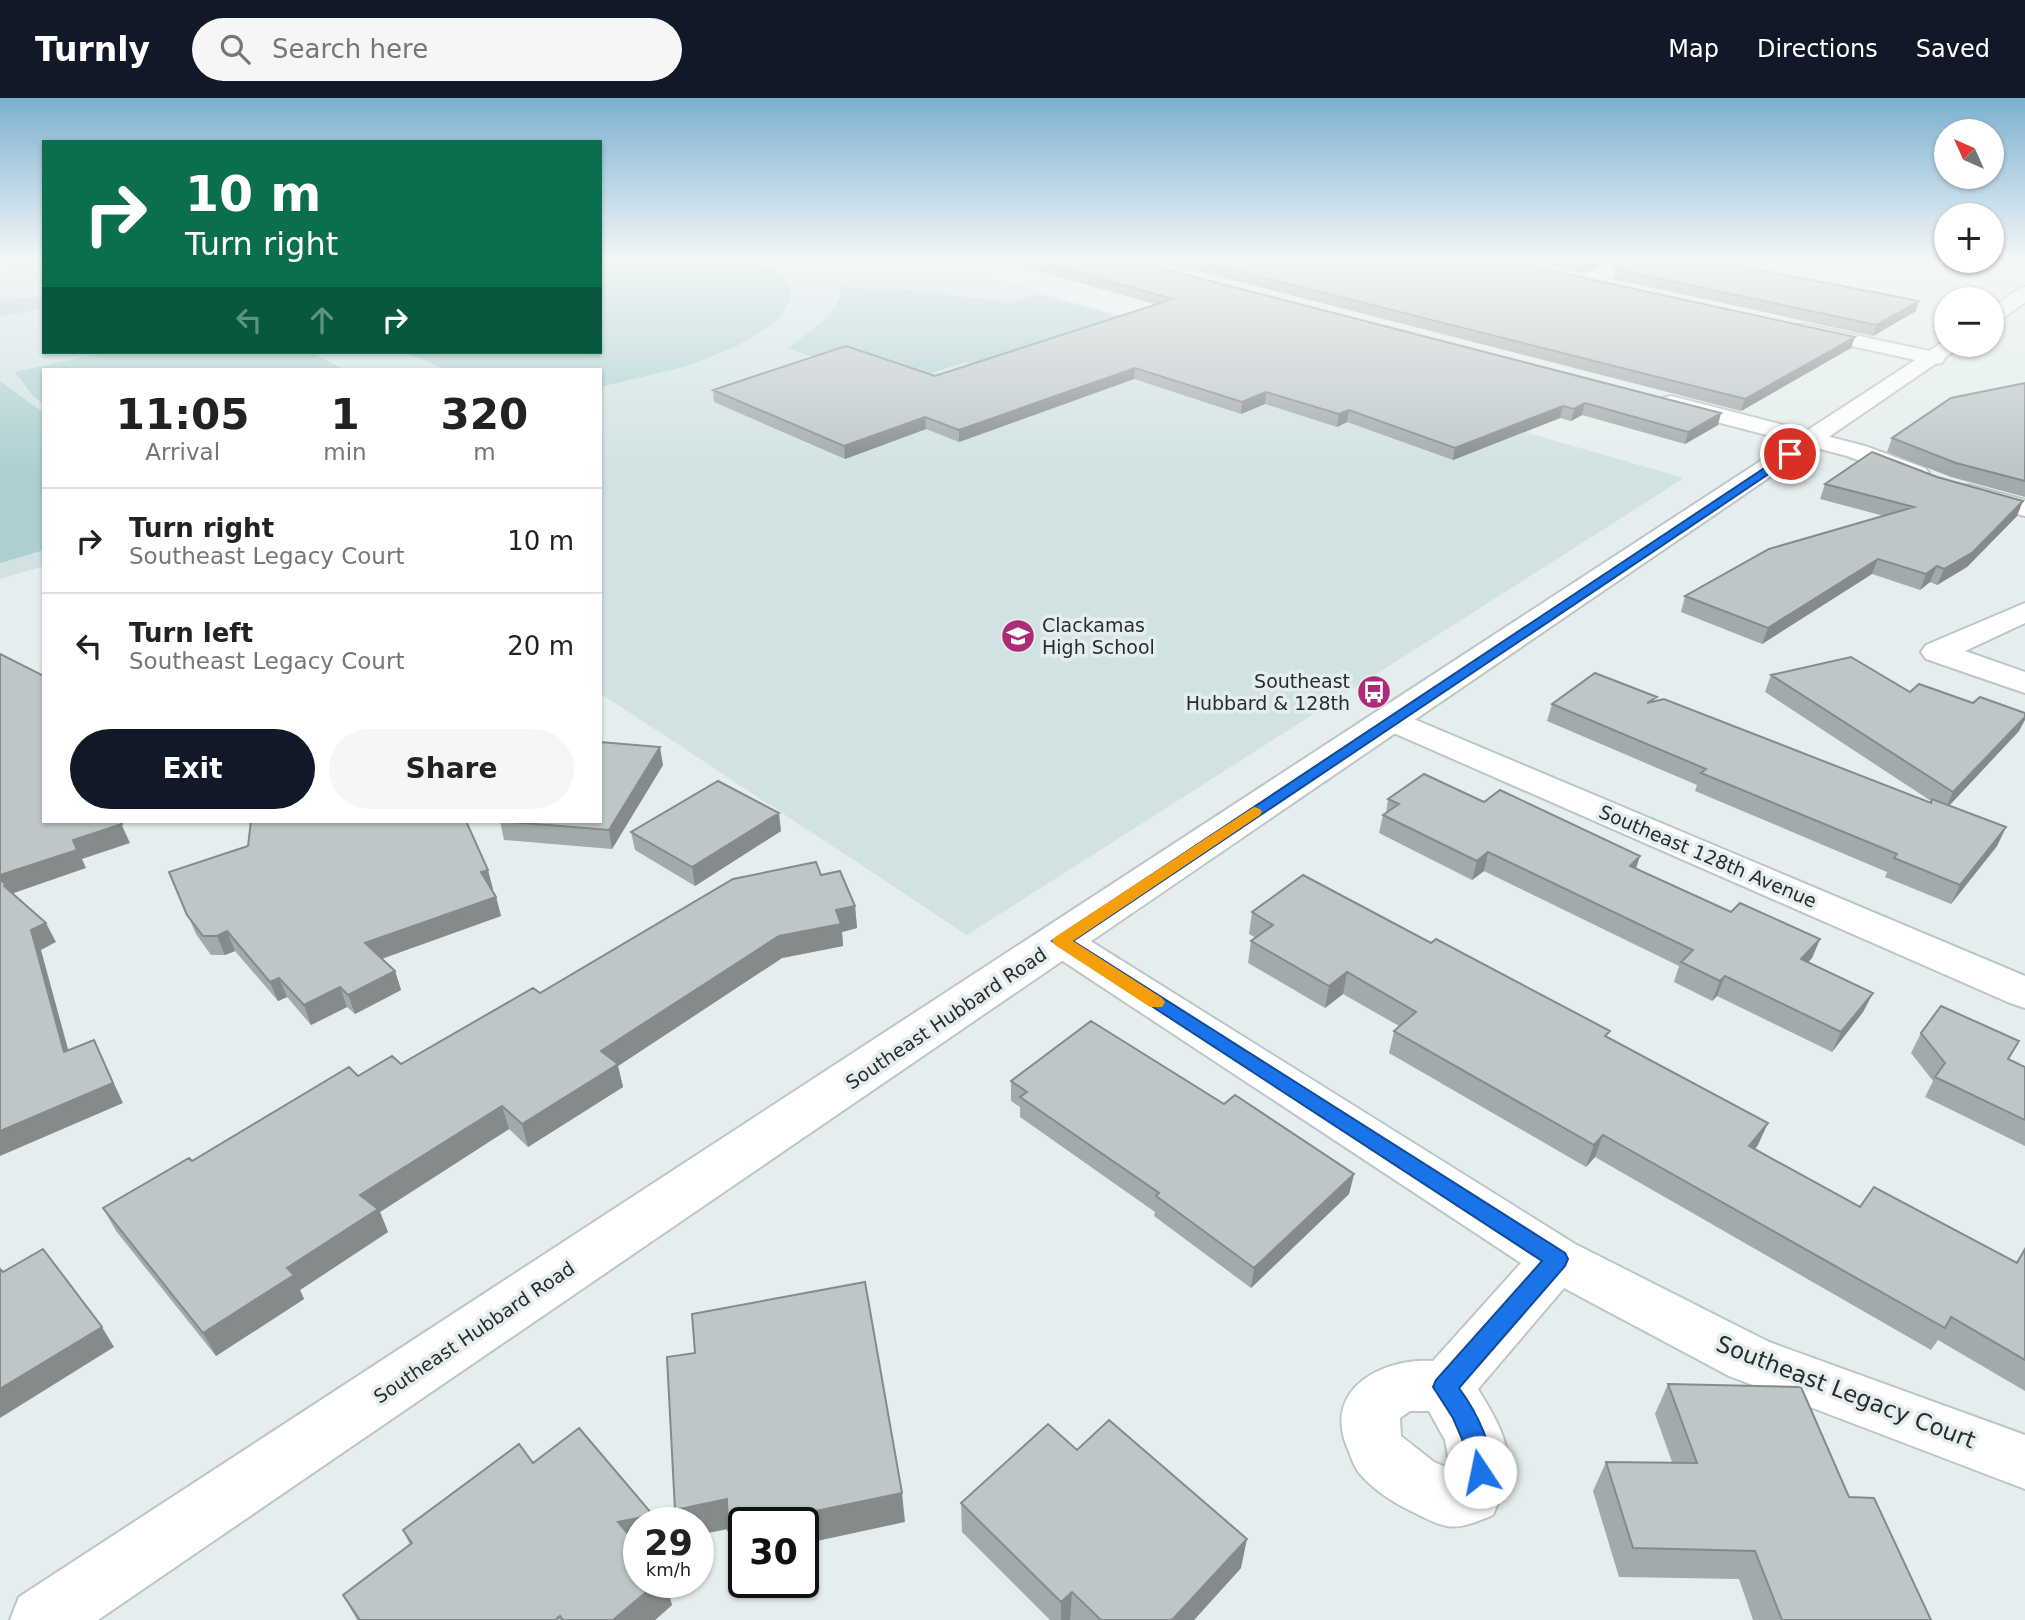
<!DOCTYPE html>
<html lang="en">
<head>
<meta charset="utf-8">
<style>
	body { margin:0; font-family:"DejaVu Sans",sans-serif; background:#f6f6f6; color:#222; height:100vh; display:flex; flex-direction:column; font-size:26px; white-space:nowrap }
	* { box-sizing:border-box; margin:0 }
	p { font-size:23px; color:#767676 }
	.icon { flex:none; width:38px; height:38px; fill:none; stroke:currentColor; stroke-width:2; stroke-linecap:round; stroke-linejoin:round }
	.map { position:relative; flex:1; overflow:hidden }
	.drawer { position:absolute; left:42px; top:270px; width:560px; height:455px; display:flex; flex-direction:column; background:#fff; border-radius:0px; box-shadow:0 2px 5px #0004 }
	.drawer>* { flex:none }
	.guide { position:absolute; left:42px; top:42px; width:560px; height:214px; border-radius:0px; box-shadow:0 2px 5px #0004; background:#0b6e4f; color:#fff; overflow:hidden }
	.needle { width:46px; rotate:315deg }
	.controls { position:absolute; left:1934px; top:21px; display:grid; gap:14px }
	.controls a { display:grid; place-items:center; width:70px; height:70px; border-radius:50%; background:#fff; box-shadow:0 2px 5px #0004; font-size:35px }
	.speed { position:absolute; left:623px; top:1409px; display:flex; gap:14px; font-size:35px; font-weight:700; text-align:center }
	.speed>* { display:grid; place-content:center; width:91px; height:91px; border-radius:50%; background:#fff; box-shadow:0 2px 5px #0004; line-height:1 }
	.speed small { font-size:18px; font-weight:400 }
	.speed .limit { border:4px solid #111; border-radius:10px; background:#fff; color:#111 }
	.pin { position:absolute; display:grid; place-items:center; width:60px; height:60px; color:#fff; margin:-30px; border:4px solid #fff; border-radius:50%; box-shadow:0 2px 7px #0007 }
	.me { position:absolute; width:77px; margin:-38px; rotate:349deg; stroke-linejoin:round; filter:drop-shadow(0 0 5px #0008) }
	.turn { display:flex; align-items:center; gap:24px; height:147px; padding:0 28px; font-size:32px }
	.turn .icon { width:91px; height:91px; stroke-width:2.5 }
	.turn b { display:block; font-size:49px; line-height:60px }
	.lanes { display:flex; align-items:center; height:66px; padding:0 28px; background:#0003; justify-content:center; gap:35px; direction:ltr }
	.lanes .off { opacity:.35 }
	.eta { display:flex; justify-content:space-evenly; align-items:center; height:119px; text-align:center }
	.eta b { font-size:42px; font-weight:700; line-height:49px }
	.button { display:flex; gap:14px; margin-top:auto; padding:14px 28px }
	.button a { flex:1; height:80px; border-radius:42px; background:#111827; color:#fff; font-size:28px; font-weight:700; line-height:80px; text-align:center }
	.button a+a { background:#f6f6f6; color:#222 }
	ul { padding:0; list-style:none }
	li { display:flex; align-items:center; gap:21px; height:105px; padding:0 28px; border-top:2px solid #e0e0e0 }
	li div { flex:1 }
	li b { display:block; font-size:26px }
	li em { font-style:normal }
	header { display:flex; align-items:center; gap:42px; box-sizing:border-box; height:98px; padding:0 35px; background:#111827; color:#fff }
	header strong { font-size:33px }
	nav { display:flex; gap:38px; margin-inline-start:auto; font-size:24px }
	.search { width:490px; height:63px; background:#f6f6f6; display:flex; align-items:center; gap:18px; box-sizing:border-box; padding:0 24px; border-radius:38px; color:#767676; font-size:26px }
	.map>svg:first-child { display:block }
	.built { fill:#d1e2e3 }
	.green { fill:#accfd0 }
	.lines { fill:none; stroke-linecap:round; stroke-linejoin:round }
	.street-casing { stroke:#bdc6c6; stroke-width:4 }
	.secondary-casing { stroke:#bdc6c6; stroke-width:4 }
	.street { fill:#fff; fill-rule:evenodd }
	.secondary { fill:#fff; fill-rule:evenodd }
	.wall { fill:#a3aaab }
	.shaded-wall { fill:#858b8b }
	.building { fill:#bec6c7; stroke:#858b8b; stroke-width:2 }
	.route { fill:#1a73e8; stroke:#114b97; stroke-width:2 }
	.slow { fill:#f59e0b }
	.labels { text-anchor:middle; stroke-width:7; stroke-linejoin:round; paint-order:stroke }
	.poi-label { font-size:19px; fill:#292c2c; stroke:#e5eeee; text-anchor:start }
	.street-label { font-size:19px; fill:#292c2c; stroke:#e5eeee }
	.near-street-label { font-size:23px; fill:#292c2c; stroke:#e5eeee }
</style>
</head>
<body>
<header>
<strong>Turnly</strong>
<div class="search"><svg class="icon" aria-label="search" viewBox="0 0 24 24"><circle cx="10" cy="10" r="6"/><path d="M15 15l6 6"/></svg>Search here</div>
<nav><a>Map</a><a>Directions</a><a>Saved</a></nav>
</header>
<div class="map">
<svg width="2025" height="1522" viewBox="0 0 2025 1522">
	<rect width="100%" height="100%" fill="#e5eeee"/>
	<path class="built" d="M 0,161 L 44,161 L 44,254 L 600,254 L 600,161 L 927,161 L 1684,380 L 967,837 L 600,595 L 600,271 L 44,271 L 44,468 L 0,481 Z"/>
	<path class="green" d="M 0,161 L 44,161 L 44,187 Z
		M 600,161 L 758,161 L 784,180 L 791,191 L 791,200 L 781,219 L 771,228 L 735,249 L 688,268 L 600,289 L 600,271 L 444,271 L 405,254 L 600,254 Z
		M 840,189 L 910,192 L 1010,204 L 1039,196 L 1134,223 L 983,271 L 967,264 L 891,287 L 787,250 C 802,240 847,210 840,189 Z
		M 44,199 L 44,210 L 0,219 L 0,201 Z
		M 107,254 L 311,254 L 343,271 L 44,271 L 44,306 L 33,298 L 15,274 Z
		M 0,283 L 44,315 L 44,452 L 0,465 Z"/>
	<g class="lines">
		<g class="street-casing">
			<path id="street" d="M 1620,161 L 1645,161 L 1592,188 L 1578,188 L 1576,184 L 1578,180 Z
				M 1803,226 L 1934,254 L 1942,255 L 1945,260 L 1942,265 L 1934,266 L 1796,236 L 1793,232 L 1796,228 Z
				M 1671,298 L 1865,348 L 1925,370 L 1929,375 L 1925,380 L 1916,383 L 1847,358 L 1663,310 L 1660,305 L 1663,300 Z
				M 1969,387 L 2025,402 L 2025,418 L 1960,401 L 1956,395 L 1960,389 Z
				M 2025,505 L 2025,525 L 1965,553 L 2025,574 L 2025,595 L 1926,561 L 1921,554 L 1926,547 Z
				M 1392,612 L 2025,878 L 2025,910 L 2010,905 L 1380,629 L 1375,622 L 1380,615 Z
				M 1061,830 L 1076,834 L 1575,1146 L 1769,1244 L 2025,1337 L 2025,1391 L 1729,1278 L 1564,1190 L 1478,1291 C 1509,1342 1518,1362 1493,1417 C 1480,1422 1462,1431 1447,1428 C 1436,1426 1423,1419 1413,1414 C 1394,1405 1375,1393 1361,1377 C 1354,1370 1351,1358 1347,1349 C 1323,1290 1383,1260 1433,1263 L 1521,1165 L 1046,852 L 1040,843 L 1046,834 ZM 1410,1313 L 1429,1313 L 1445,1342 L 1450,1371 L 1434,1364 L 1401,1338 L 1400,1320 Z"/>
		</g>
		<g class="secondary-casing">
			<path id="secondary" d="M 2025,189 L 2025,204 L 1999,223 L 1992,225 L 1992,210 L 2018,191 Z
				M 1946,242 L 1946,247 L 1963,247 L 98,1522 L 10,1522 L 19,1499 Z"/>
		</g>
		<use href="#street" class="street"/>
		<use href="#secondary" class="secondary"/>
	</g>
	<path class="wall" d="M 995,161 L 1125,161 L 1718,327 L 1685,346 L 1582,317 L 1571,323 L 1560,320 L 1453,362 L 1347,324 L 1337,329 L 1265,306 L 1241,316 L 1134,281 L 959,344 L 926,331 L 845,361 L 714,304 L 713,292 L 935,278 L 1155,206 Z
		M 1151,161 L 1497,161 L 1851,250 L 1741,313 Z
		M 1522,161 L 1613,161 L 1584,175 Z
		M 1615,171 L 1916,213 L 1873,238 L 1613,181 Z
		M 2025,285 L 2025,399 L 1951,379 L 1887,354 L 1892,340 Z
		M 1825,386 L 2017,418 L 1967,469 L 1937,487 L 1930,484 L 1920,492 L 1872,476 L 1762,546 L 1681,514 L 1685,498 L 1884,418 L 1820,401 Z
		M 1771,577 L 1910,594 L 2019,633 L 1949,708 L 2006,729 L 1997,748 L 1951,806 L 1885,779 L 1887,774 L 1695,693 L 1697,687 L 1547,623 L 1552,606 L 1656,603 L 1931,705 L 1931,703 L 1765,594 Z
		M 663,667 L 612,751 L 504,742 L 500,723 Z
		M 1388,701 L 1484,704 L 1636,771 L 1731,814 L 1820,841 L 1812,860 L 1808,864 L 1873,895 L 1863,914 L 1832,954 L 1717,898 L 1712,903 L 1674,884 L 1679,868 L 1484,773 L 1472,782 L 1379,735 L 1383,717 L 1386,715 Z
		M 781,733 L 695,788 L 635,752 L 631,734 Z
		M 248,748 L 493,791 L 491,791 L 496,799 L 501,818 L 382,861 L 395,873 L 401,892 L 355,916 L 347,909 L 311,927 L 287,899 L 278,903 L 235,853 L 225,857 L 211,857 L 196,836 L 169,774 Z
		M 821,777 L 855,808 L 857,830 L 842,834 L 843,848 L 782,860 L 618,968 L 623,989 L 528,1049 L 509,1031 L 380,1114 L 388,1134 L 300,1192 L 304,1201 L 216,1258 L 116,1133 L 103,1110 L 358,978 L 401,966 L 540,895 Z
		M 1252,814 L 1607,939 L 1758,1047 L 1755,1051 L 1860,1109 L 2016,1164 L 2025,1151 L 2025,1293 L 1938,1242 L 1931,1252 L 1595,1059 L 1586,1069 L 1389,955 L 1394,933 L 1399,928 L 1343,896 L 1325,910 L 1248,865 L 1251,843 L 1256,840 L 1249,836 Z
		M 1921,935 L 2019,943 L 2009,961 L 2025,969 L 2025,1048 L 1925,999 L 1933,983 L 1911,955 Z
		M 1011,983 L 1224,1006 L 1354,1076 L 1349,1096 L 1251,1190 L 1154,1118 L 1155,1114 L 1020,1019 L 1020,1009 L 1011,1003 Z
		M 1668,1286 L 1849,1399 L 1931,1522 L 1753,1522 L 1739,1481 L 1619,1479 L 1593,1393 L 1606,1364 L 1672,1364 L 1655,1316 Z
		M 1077,1352 L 1241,1470 L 1194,1522 L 1050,1522 L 962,1434 L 961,1405 Z
		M 533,1365 L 639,1424 L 639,1484 L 672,1507 L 655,1522 L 357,1522 L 343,1497 L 410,1447 L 403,1432 Z"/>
	<path class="shaded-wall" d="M 1594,161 L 1613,161 L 1584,175 L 1586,165 Z
		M 1919,203 L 1916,213 L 1873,238 L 1876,227 Z
		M 1855,239 L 1851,250 L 1741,313 L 1745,301 Z
		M 1135,270 L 1134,281 L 959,344 L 959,332 Z
		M 1266,294 L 1265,306 L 1241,316 L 1242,304 Z
		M 1585,305 L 1582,317 L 1571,323 L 1574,311 Z
		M 1563,308 L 1560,320 L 1453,362 L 1455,350 Z
		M 1349,312 L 1347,324 L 1337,329 L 1339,316 Z
		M 1721,315 L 1718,327 L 1685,346 L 1688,334 Z
		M 925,319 L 926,331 L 845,361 L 844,348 Z
		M 2023,403 L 2017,418 L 1967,469 L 1937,487 L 1944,471 Z
		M 1878,461 L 1872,476 L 1762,546 L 1768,530 Z
		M 1937,468 L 1930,484 L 1920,492 L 1926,476 Z
		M 2025,619 L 2025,622 L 2019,633 L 1945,712 L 1953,694 Z
		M 660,649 L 663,667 L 612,751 L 609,732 Z
		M 779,715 L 781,733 L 695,788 L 692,769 Z
		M 120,723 L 130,745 L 82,761 L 86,770 L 11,796 L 0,785 L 0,777 L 73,742 Z
		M 2006,729 L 1997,748 L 1951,806 L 1960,787 Z
		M 1488,754 L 1484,773 L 1472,782 L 1477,763 Z
		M 1640,758 L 1634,777 L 1630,768 Z
		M 488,772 L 493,791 L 487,793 L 481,774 Z
		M 496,799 L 501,818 L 372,864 L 365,845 Z
		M 855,808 L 857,830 L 842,834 L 843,848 L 782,860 L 618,968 L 623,989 L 528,1049 L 522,1026 L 601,953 L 779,838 L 836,812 Z
		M 46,825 L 56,844 L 41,852 L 74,973 L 64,954 L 31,832 Z
		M 227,833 L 235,853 L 225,857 L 217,838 Z
		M 1820,841 L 1812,860 L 1793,881 L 1801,861 Z
		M 395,873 L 401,892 L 355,916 L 348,897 Z
		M 1347,874 L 1343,896 L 1325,910 L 1329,888 Z
		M 1725,878 L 1717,898 L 1712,903 L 1720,883 Z
		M 279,880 L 287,899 L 278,903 L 270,884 Z
		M 340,889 L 347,909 L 311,927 L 304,907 Z
		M 1873,895 L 1863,914 L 1832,954 L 1841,934 Z
		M 94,942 L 123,1005 L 0,1058 L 0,1033 Z
		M 502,1008 L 509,1031 L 380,1114 L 388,1134 L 300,1192 L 304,1201 L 216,1258 L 203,1235 L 287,1170 L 360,1097 Z
		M 1768,1025 L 1758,1047 L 1739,1070 L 1749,1048 Z
		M 1603,1037 L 1595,1059 L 1586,1069 L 1594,1047 Z
		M 1354,1076 L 1349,1096 L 1251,1190 L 1254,1170 Z
		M 102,1229 L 114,1249 L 0,1320 L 0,1291 Z
		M 902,1395 L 905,1424 L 803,1446 L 803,1424 L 763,1424 Z
		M 727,1401 L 733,1430 L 698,1437 L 698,1424 L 678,1424 L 675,1412 Z
		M 653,1417 L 655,1424 L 639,1424 L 639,1451 L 618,1424 Z
		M 744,1428 L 744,1458 L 735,1460 L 728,1432 Z
		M 1247,1441 L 1241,1470 L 1194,1522 L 1172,1522 Z
		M 658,1484 L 666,1484 L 672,1507 L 655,1522 L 613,1522 Z
		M 1072,1494 L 1070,1522 L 1061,1522 L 1061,1504 Z"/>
	<path class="building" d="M 1031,161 L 1125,161 L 1721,315 L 1688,334 L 1585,305 L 1574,311 L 1563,308 L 1455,350 L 1349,312 L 1339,316 L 1266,294 L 1242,304 L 1135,270 L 959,332 L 925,319 L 844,348 L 713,292 L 846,248 L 935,278 L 1173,201 Z
		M 1190,161 L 1497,161 L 1855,239 L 1745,301 Z
		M 1568,161 L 1594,161 L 1586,165 Z
		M 1632,161 L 1704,161 L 1919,203 L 1876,227 L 1615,171 Z
		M 2025,285 L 2025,383 L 1956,365 L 1892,340 L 1951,300 Z
		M 1872,354 L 1937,379 L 2023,403 L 1973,454 L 1944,471 L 1937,468 L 1926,476 L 1878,461 L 1768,530 L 1685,498 L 1769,451 L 1914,409 L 1825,386 Z
		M 0,556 L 44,578 L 44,723 L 120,723 L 122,726 L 73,742 L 77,752 L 0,777 Z
		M 1851,559 L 1910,594 L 1919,586 L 1973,605 L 1980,599 L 2025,615 L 2025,619 L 1953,694 L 1771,577 Z
		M 1595,575 L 1657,599 L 1647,605 L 1664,601 L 1931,705 L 1932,701 L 2006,729 L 1960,787 L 1894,760 L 1897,756 L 1701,675 L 1706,671 L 1552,606 Z
		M 600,644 L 660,649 L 609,732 L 500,723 L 600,723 Z
		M 1424,676 L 1484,704 L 1500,692 L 1640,758 L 1630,768 L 1731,814 L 1740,805 L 1820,841 L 1801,861 L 1873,895 L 1841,934 L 1725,878 L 1720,883 L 1681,864 L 1693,852 L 1488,754 L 1477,763 L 1383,717 L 1399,706 L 1388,701 Z
		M 718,683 L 779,715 L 692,769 L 631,734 Z
		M 251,723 L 466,723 L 488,772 L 481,774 L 496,799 L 365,845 L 395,873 L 348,897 L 340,889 L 304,907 L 279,880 L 270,884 L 227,833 L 217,838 L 203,838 L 187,817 L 169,774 L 248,748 Z
		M 816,764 L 821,777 L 840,773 L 855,808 L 836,812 L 841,826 L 779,838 L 601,953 L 618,966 L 522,1026 L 502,1008 L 360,1097 L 378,1111 L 287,1170 L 294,1177 L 203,1235 L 103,1110 L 189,1060 L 192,1063 L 349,969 L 358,978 L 392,958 L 401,966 L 533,890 L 540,895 L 733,781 Z
		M 1303,777 L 1431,845 L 1436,841 L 1610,933 L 1605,938 L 1768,1025 L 1749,1048 L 1860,1109 L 1874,1089 L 2017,1165 L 2025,1151 L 2025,1262 L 1951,1219 L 1945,1230 L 1603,1037 L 1594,1047 L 1394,933 L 1416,914 L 1347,874 L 1329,888 L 1251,843 L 1273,827 L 1252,814 Z
		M 0,781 L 6,787 L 4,788 L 46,825 L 31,832 L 64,954 L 94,942 L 113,985 L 0,1033 Z
		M 1941,908 L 2019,943 L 2008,961 L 2025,969 L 2025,1022 L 1935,979 L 1945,965 L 1921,935 Z
		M 1091,923 L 1224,1006 L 1235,997 L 1354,1076 L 1254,1170 L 1156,1098 L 1159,1095 L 1020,999 L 1027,994 L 1011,983 Z
		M 43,1151 L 102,1229 L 0,1291 L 0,1171 L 3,1174 Z
		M 865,1184 L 902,1395 L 763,1424 L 744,1424 L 744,1428 L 728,1432 L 727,1401 L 675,1412 L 667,1259 L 695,1255 L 692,1216 Z
		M 1668,1286 L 1801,1289 L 1849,1399 L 1874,1400 L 1931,1522 L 1782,1522 L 1755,1453 L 1633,1450 L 1606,1364 L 1697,1365 Z
		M 1109,1322 L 1247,1441 L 1172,1522 L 1101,1522 L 1072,1494 L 1061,1504 L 961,1405 L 1048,1326 L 1077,1352 Z
		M 579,1330 L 653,1417 L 618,1424 L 639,1449 L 639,1484 L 658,1484 L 613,1522 L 563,1522 L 560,1518 L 555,1522 L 360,1522 L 343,1497 L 412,1445 L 403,1432 L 519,1346 L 533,1365 Z"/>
	<linearGradient id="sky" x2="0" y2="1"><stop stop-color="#7bb0d0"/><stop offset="0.43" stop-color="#f3f7f7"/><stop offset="1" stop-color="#f3f7f7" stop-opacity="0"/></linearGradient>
	<rect width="2025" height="374" fill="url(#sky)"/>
	<path class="route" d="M 1790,353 L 1795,356 L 1794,359 L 1073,843 L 1565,1155 L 1568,1161 L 1565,1168 L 1459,1290 C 1474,1310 1500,1357 1489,1382 L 1480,1385 L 1471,1382 L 1462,1341 L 1453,1320 L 1433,1289 L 1436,1282 L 1542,1163 L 1052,843 Z"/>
	<path class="slow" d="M 1254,709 L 1260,711 L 1262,714 L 1260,717 L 1073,843 L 1162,900 L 1165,904 L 1162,909 L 1150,909 L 1055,847 L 1052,843 L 1055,839 Z"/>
	<defs>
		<g id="school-disc" transform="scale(1.75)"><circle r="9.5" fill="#ad2c78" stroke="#e5eeee"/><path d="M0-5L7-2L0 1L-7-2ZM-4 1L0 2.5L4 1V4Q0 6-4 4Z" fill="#fff"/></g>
		<g id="bus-disc" transform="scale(1.75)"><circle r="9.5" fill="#ad2c78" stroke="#e5eeee"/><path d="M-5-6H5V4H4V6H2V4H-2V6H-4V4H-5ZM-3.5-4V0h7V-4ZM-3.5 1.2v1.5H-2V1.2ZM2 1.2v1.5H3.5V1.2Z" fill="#fff"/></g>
	</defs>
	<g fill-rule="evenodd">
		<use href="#school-disc" x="1018" y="538"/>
		<use href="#bus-disc" x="1374" y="594"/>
	</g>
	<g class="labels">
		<g class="poi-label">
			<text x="1042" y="534">Clackamas<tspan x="1042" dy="22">High School</tspan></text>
			<text x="1350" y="590" text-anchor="end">Southeast<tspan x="1350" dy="22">Hubbard &amp; 128th</tspan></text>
		</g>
		<g class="street-label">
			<text transform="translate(1708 758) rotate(23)" y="7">Southeast 128th Avenue</text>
			<text transform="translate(946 920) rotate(-34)" y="7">Southeast Hubbard Road</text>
			<text transform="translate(474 1234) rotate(-34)" y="7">Southeast Hubbard Road</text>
		</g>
		<g class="near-street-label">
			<text transform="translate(1846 1294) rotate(21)" y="8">Southeast Legacy Court</text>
		</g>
	</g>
</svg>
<div class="controls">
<a><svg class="needle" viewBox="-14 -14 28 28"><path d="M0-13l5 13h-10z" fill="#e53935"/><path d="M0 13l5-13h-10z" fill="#767676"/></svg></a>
<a>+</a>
<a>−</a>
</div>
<div class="speed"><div>29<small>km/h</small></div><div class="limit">30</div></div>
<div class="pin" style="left:1790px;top:356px;background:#d93025"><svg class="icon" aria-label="arrive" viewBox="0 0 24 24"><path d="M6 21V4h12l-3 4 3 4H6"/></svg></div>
<svg class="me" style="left:1480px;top:1374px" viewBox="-20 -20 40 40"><circle r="19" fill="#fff"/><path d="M0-13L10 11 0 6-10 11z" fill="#1a73e8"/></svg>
<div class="guide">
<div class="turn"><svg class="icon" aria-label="right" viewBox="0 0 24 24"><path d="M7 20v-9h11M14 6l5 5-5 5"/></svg><div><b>10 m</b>Turn right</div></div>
<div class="lanes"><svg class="icon off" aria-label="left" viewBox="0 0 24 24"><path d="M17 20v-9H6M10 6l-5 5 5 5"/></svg><svg class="icon off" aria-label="ahead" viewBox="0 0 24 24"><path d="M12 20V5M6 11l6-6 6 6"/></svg><svg class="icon" aria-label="right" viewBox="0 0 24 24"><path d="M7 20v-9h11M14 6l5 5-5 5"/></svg></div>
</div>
<section class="drawer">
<div class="eta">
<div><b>11:05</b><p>Arrival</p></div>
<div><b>1</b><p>min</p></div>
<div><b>320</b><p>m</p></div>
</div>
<ul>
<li><svg class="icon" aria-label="right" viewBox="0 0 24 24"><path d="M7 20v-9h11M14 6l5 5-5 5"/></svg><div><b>Turn right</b><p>Southeast Legacy Court</p></div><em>10 m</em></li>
<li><svg class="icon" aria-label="left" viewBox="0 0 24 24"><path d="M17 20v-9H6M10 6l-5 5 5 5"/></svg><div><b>Turn left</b><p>Southeast Legacy Court</p></div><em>20 m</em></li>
</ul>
<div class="button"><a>Exit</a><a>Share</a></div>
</section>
</div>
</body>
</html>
